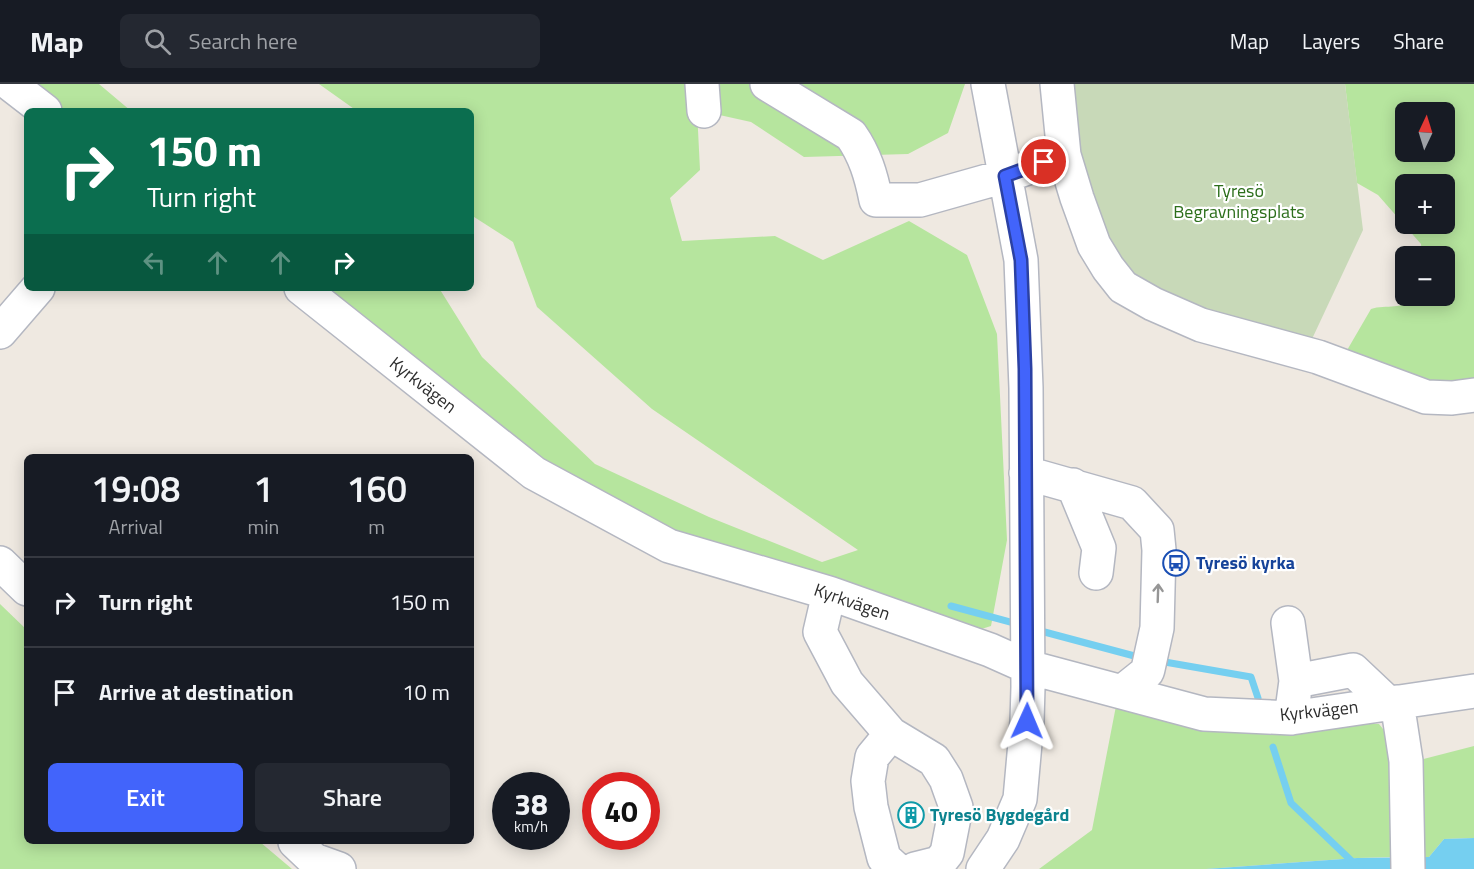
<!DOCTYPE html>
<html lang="en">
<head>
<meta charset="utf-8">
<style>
	body { margin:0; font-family:"Titillium Web",sans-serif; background:#242831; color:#f1f3f6; height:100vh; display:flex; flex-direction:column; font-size:22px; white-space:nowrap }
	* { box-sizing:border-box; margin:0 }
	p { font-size:20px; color:#9ea1a6 }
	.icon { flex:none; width:33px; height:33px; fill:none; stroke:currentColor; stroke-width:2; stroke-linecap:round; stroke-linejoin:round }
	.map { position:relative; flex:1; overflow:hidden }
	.details { position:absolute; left:24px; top:370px; width:450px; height:390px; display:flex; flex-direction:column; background:#171b24; border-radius:9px; box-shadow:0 3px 15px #0003 }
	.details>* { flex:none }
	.hud { position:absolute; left:24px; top:24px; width:450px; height:183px; border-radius:9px; box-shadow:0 3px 15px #0003; background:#0b6e4f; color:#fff; overflow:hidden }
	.needle { width:39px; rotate:4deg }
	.controls { position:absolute; left:1395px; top:18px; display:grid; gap:12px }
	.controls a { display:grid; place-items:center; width:60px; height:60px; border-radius:9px; background:#171b24; box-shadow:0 3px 15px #0003; font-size:30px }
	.speed { position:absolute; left:492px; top:688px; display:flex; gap:12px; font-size:30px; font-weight:700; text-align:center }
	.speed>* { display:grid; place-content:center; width:78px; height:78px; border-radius:50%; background:#171b24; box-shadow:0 3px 15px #0003; line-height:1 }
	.speed small { font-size:15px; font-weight:400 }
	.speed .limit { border:9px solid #d22; background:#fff; color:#111 }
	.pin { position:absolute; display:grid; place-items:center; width:51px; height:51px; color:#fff; margin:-26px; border:3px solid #fff; border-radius:50%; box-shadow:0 2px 6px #0007 }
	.me { position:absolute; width:66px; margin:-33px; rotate:1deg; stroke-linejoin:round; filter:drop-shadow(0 0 4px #0008) }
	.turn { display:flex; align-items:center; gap:21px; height:126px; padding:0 24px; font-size:27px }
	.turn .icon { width:78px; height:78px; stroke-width:2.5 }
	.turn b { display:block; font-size:42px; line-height:51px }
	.lanes { display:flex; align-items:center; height:57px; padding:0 24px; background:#0003; justify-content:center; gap:30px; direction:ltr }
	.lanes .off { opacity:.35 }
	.eta { display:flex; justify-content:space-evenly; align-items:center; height:102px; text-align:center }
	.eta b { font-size:36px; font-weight:600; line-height:42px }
	.action { display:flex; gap:12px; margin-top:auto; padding:12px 24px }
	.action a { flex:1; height:69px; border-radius:9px; background:#4264fb; color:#fff; font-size:24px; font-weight:600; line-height:69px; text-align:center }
	.action a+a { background:#242831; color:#f1f3f6 }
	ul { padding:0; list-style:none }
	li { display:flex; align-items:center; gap:18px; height:90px; padding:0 24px; border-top:2px solid #363941 }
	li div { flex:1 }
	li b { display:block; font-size:22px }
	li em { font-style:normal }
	header { display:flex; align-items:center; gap:36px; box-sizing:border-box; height:84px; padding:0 30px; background:#171b24; border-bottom:2px solid #363941 }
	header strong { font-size:28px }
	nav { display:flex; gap:33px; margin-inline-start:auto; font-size:21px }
	.search { width:420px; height:54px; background:#242831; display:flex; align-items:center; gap:15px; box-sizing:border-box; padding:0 21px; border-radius:9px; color:#9ea1a6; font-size:22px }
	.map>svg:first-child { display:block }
	.green { fill:#b6e59e; fill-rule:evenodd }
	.cemetery { fill:#c8d9b8 }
	.water { fill:#75cff0 }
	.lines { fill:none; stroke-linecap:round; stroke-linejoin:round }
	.stream { stroke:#75cff0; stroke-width:7 }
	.minor-casing { stroke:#b4b7c1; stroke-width:36 }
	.minor { stroke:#fff; stroke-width:33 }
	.oneway { stroke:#969696 }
	.route-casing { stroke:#2b41a3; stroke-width:15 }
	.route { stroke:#4264fb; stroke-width:10 }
	.labels { text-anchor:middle; stroke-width:4.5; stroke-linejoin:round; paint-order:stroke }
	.park-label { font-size:18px; fill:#2c6e1b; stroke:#fff }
	.street-label { font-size:18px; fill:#2e2e2e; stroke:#fff }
	.transit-label { font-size:18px; font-weight:bold; fill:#164399; stroke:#fff; text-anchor:start }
	.culture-label { font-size:18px; font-weight:bold; fill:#0d838f; stroke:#fff; text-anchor:start }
</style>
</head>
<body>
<header>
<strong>Map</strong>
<div class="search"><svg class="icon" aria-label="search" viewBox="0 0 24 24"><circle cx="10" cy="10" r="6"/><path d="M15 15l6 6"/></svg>Search here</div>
<nav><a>Map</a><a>Layers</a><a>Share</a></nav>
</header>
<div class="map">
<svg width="1474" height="785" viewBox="0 0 1474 785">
	<rect width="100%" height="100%" fill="#efe9e1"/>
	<path class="green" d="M 28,0 L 99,0 L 131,27 L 66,27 Z
		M 319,0 L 965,0 L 948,49 L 908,70 L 804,73 L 751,38 L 697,26 L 700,86 L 670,114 L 682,157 L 775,152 L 823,176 L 909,137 L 967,171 L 997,250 L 1007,456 L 991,542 L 975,547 L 690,460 L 544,383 L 319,204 L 439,204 L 482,273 L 595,380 L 709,433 L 822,478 L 858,466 L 652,325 L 537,223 L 513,158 L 471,131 L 471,27 L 357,27 Z
		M 1345,0 L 1474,0 L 1474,301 L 1432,302 L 1346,268 L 1371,225 C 1386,220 1404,227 1415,212 L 1444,212 L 1444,172 L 1422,172 L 1421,160 L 1378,111 L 1357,99 ZM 1406,28 L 1444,28 L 1444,68 L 1406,68 ZM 1406,100 L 1444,100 L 1444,140 L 1406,140 Z
		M 0,520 L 27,546 L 27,758 L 260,758 L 292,785 L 0,785 Z
		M 1116,622 L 1344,639 L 1379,640 L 1391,655 L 1396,773 L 1357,774 L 1206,785 L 1039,785 L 1092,746 Z
		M 1474,662 L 1474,754 L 1444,755 L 1429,773 L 1407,773 L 1408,679 Z"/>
	<path class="cemetery" d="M 1067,0 L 1345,0 L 1363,146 L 1312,255 L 1202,232 L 1155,208 L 1124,182 L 1102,145 L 1070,53 Z"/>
	<path class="water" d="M 1474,754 L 1474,785 L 1206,785 L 1357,774 L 1429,773 L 1444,755 Z"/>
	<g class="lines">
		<path class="stream" d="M 951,522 L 1018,540
			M 1037,546 L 1142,574
			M 1159,577 L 1251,593 L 1258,614
			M 1273,663 L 1291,719 L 1360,785"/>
		<g class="minor-casing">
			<path id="minor" d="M 10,0 L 45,27
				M 702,0 L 704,27
				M 767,0 L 851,51 C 865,71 871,91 876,116 L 920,116 L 1005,92 L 1064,71
				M 1057,0 L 1064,71 L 1077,114 L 1094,161 L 1108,184 L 1123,203 L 1153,220 L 1201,241 L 1318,273 L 1426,313 L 1452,314 L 1474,311
				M 301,204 L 534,389 L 669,462 L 829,509 L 990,566 L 1028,583 L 1204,630 L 1291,634 L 1474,607
				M 0,248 L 38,204
				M 1026,389 L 1132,419 L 1157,446 L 1159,466 L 1157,544 L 1148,585 L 1147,588 L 1122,608
				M 1073,401 L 1099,464 L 1096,489
				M 0,479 L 27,505
				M 829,509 L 820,548 L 847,599 L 891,650 L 934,676 L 946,695 L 956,723 L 947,769 L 939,779 L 915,785
				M 1288,539 L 1296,597
				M 1397,618 L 1406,677 L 1408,785
				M 1291,634 L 1296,597 L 1353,586 L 1388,619
				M 891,650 L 872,673 L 868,697 L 871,723 L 884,774 L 896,785
				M 295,758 L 314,776 L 339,785
				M 983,785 L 1003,755 L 1020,715 L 1027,637 L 1028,603 L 1026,304 L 1021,176 L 988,0"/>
		</g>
		<use href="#minor" class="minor"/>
	</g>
	<defs><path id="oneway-shaft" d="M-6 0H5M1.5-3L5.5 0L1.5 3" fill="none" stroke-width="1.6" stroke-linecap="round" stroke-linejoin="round" transform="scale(1.5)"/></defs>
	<use class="oneway" href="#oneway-shaft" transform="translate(1158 509) rotate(-88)"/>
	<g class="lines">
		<g class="route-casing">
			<path id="route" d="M 1027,637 L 1025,285 L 1021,176 L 1005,92 L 1044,78"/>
		</g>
		<use href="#route" class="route"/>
	</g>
	<defs>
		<g id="bus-ring" transform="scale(1.35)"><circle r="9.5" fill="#fff" stroke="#1a4fb4" stroke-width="1.5"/><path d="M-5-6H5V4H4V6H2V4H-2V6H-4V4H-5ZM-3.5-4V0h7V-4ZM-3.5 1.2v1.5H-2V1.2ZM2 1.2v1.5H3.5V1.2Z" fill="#1a4fb4"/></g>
		<g id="building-ring" transform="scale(1.35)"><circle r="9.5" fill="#fff" stroke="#0f9aa8" stroke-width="1.5"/><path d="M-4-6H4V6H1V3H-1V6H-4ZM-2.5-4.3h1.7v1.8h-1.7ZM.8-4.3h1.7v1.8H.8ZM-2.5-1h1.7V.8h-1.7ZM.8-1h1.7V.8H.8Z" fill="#0f9aa8"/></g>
	</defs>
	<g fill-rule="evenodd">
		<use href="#bus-ring" x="1176" y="479"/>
		<use href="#building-ring" x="911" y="731"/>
	</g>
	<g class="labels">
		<g class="park-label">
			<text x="1239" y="113">Tyresö<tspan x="1239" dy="21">Begravningsplats</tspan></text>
		</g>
		<g class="street-label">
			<text transform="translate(423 301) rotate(38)" y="6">Kyrkvägen</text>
			<text transform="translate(852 518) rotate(19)" y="6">Kyrkvägen</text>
			<text transform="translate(1319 627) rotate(-6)" y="6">Kyrkvägen</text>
		</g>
		<g class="transit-label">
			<text x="1196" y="485">Tyresö kyrka</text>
		</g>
		<g class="culture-label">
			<text x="930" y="737">Tyresö Bygdegård</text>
		</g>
	</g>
</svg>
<div class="controls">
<a><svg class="needle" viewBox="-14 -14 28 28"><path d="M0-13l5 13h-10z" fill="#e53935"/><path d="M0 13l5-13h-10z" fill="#9ea1a6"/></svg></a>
<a>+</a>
<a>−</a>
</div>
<div class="speed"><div>38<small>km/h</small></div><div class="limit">40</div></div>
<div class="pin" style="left:1044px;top:78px;background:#d93025"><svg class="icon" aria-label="arrive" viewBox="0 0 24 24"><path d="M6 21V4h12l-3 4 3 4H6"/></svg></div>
<svg class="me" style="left:1027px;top:637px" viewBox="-20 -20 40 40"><path d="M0-17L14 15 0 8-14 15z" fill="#4264fb" stroke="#fff" stroke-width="4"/></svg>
<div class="hud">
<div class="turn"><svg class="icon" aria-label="right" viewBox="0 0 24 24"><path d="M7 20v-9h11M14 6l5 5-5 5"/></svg><div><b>150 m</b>Turn right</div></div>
<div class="lanes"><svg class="icon off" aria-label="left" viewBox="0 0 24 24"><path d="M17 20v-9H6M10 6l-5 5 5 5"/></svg><svg class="icon off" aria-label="ahead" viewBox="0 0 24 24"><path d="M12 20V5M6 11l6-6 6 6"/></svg><svg class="icon off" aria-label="ahead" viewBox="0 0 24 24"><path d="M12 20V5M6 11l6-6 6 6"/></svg><svg class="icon" aria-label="right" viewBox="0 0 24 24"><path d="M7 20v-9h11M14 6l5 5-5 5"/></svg></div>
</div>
<section class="details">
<div class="eta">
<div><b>19:08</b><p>Arrival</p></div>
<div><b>1</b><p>min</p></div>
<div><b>160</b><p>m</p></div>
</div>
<ul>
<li><svg class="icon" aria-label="right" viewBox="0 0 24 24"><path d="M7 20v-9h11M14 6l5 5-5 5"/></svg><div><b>Turn right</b></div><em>150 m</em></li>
<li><svg class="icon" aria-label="arrive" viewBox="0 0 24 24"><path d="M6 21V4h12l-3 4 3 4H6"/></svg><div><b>Arrive at destination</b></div><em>10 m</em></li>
</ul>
<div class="action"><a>Exit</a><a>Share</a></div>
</section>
</div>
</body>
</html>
